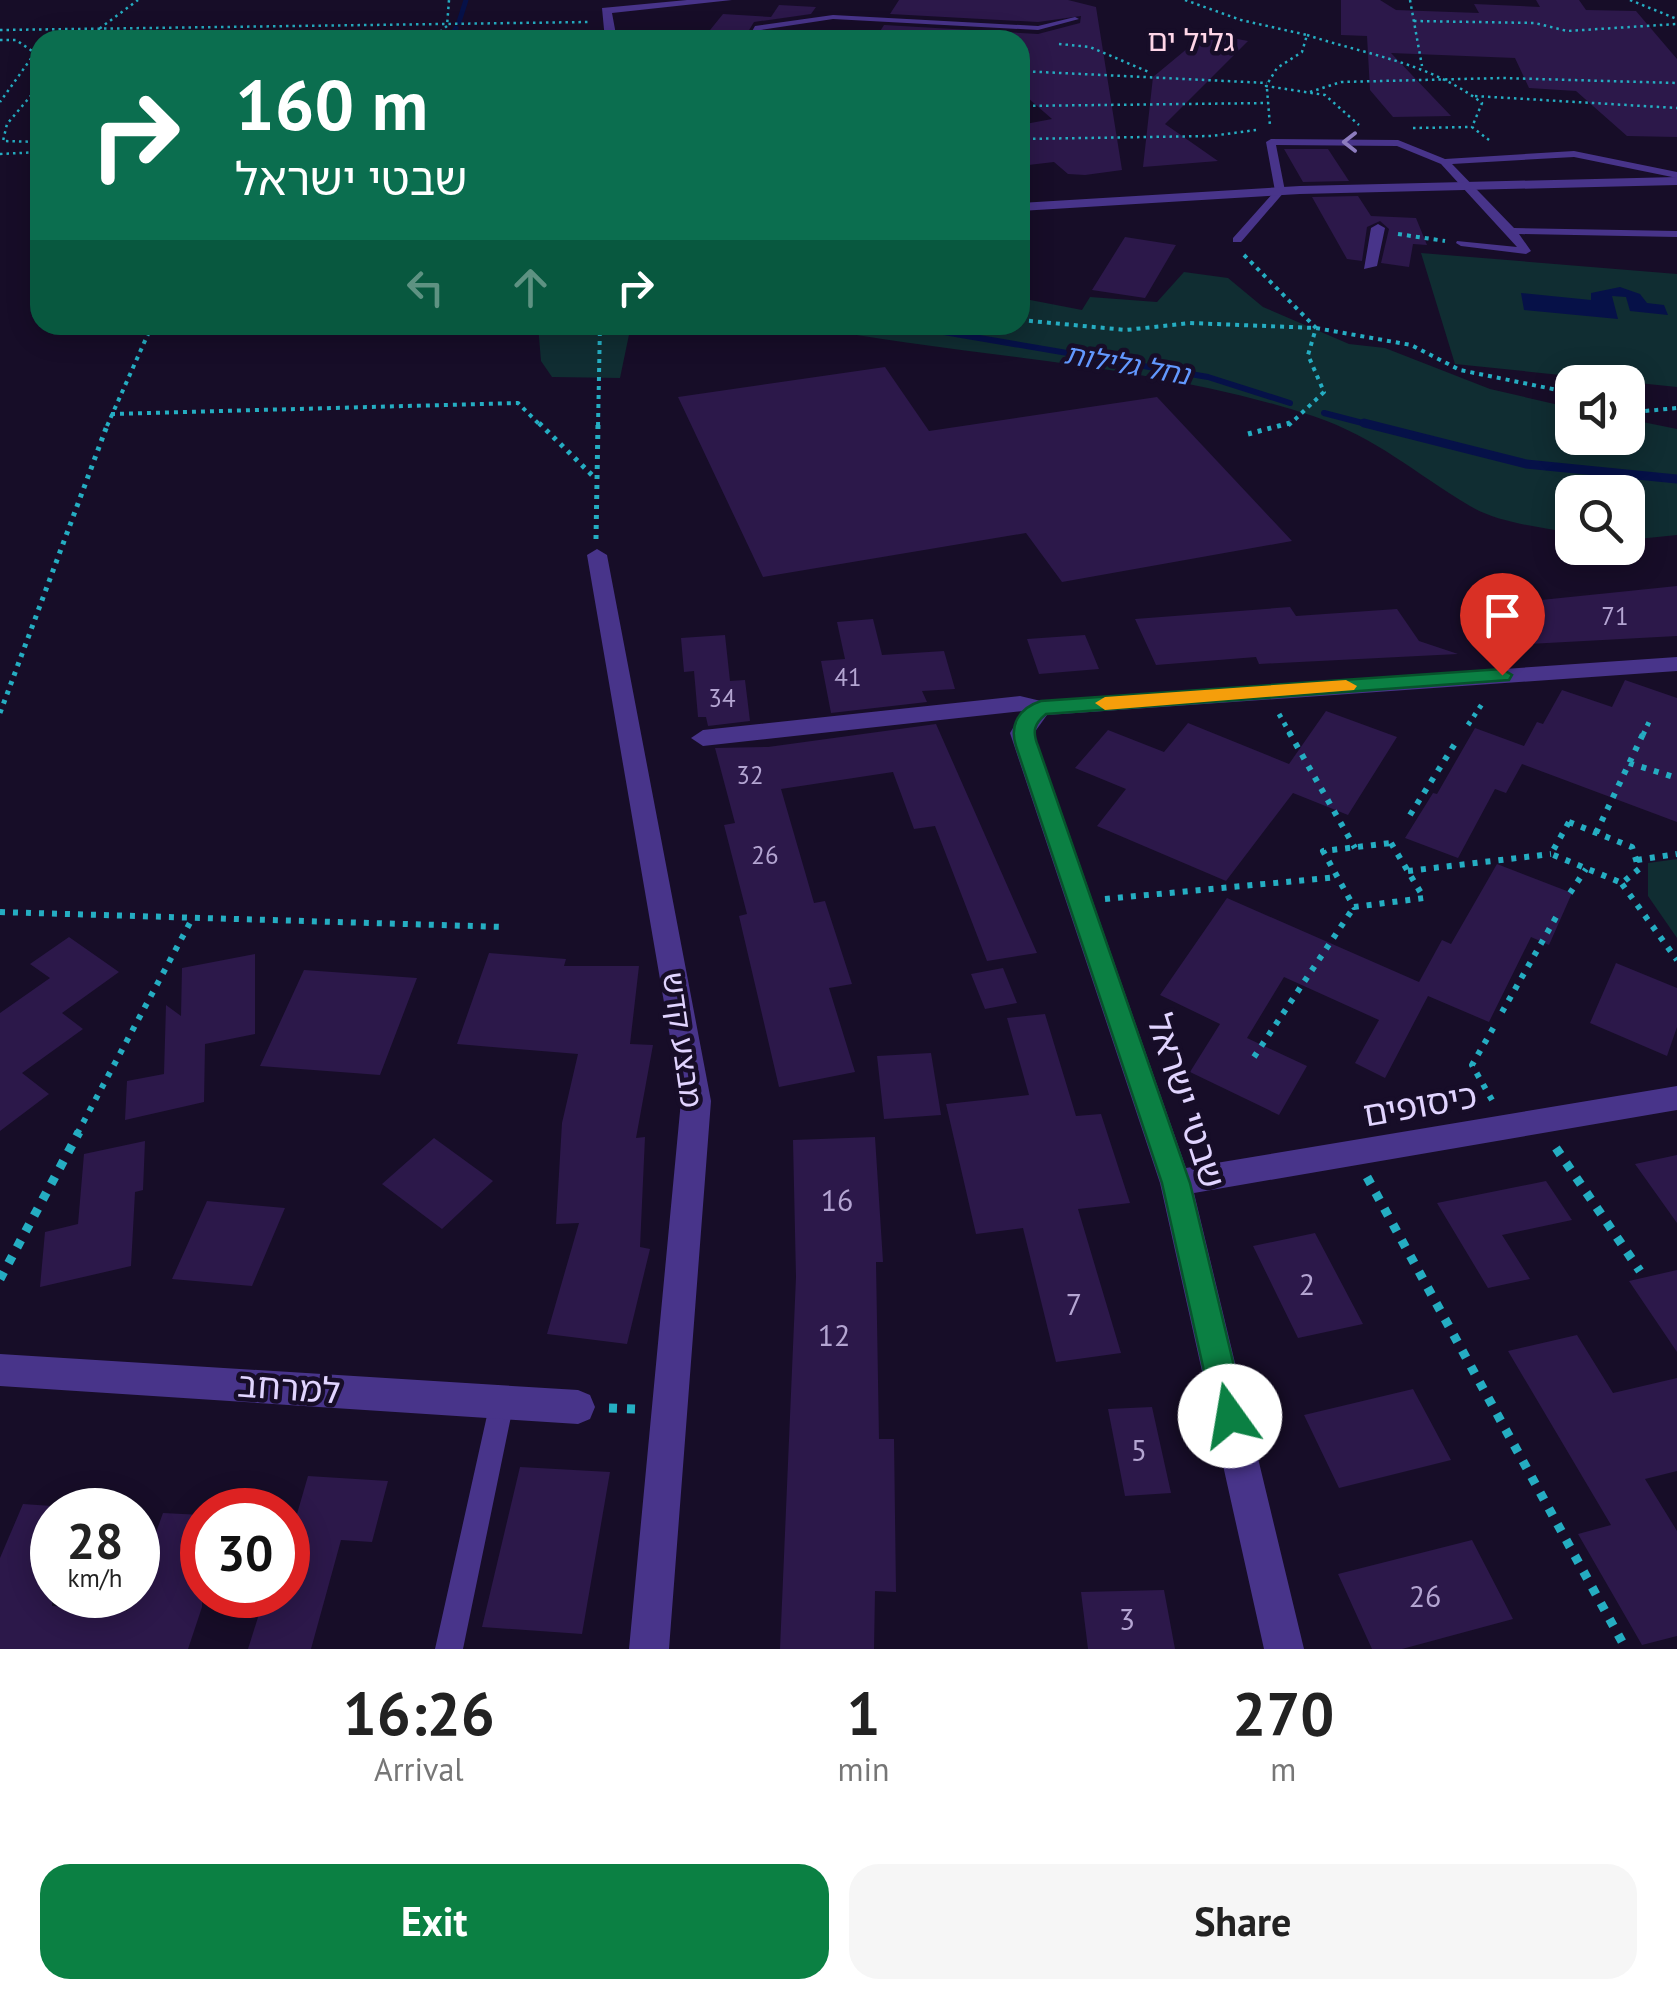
<!DOCTYPE html>
<html lang="en">
<head>
<meta charset="utf-8">
<style>
	body { margin:0; font-family:"PT Sans","Noto Sans Hebrew",sans-serif; background:#f6f6f6; color:#222; height:100vh; display:flex; flex-direction:column; font-size:38px; white-space:nowrap }
	* { box-sizing:border-box; margin:0 }
	p { font-size:32px; color:#767676 }
	.icon { flex:none; width:55px; height:55px; fill:none; stroke:currentColor; stroke-width:2; stroke-linecap:round; stroke-linejoin:round }
	.map { position:relative; height:1649px; overflow:hidden }
	.panel { display:flex; flex-direction:column; background:#fff; flex:1 }
	.panel>* { flex:none }
	.guide { position:absolute; left:30px; top:30px; width:1000px; height:305px; border-radius:30px; box-shadow:0 5px 25px #0003; background:#0b6e4f; color:#fff; overflow:hidden }
	.tools { position:absolute; left:1555px; top:365px; display:grid; gap:20px }
	.tools a { display:grid; place-items:center; width:90px; height:90px; border-radius:20px; background:#fff; box-shadow:0 5px 25px #0003; font-size:50px }
	.speed { position:absolute; left:30px; top:1488px; display:flex; gap:20px; font-size:50px; font-weight:700; text-align:center }
	.speed>* { display:grid; place-content:center; width:130px; height:130px; border-radius:50%; background:#fff; box-shadow:0 5px 25px #0003; line-height:1 }
	.speed small { font-size:25px; font-weight:400 }
	.speed .limit { border:15px solid #d22; background:#fff; color:#111 }
	.pin { position:absolute; display:grid; place-items:center; width:85px; height:85px; color:#fff; margin:-102px -42px; border-radius:50% 50% 50% 0; rotate:-45deg; box-shadow:0 0 10px #0007 }
	.pin .icon { rotate:45deg }
	.me { position:absolute; width:110px; margin:-55px; rotate:347deg; stroke-linejoin:round; filter:drop-shadow(0 0 8px #0008) }
	.turn { display:flex; align-items:center; gap:35px; height:210px; padding:0 40px; font-size:45px }
	.turn .icon { width:130px; height:130px; stroke-width:2.5 }
	.turn b { display:block; font-size:70px; line-height:85px }
	.lanes { display:flex; align-items:center; height:95px; padding:0 40px; background:#0003; justify-content:center; gap:50px; direction:ltr }
	.lanes .off { opacity:.35 }
	.eta { display:flex; justify-content:space-evenly; align-items:center; height:170px; text-align:center }
	.eta b { font-size:60px; font-weight:700; line-height:70px }
	.action { display:flex; gap:20px; margin-top:auto; padding:20px 40px }
	.action a { flex:1; height:115px; border-radius:30px; background:#0b8043; color:#fff; font-size:40px; font-weight:700; line-height:115px; text-align:center }
	.action a+a { background:#f6f6f6; color:#222 }
	.map>svg:first-child { display:block }
	.green { fill:#102d32 }
	.water { fill:#061148 }
	.lines { fill:none; stroke-linecap:round; stroke-linejoin:round }
	.stream-far2 { stroke:#061148; stroke-width:5 }
	.stream-far1 { stroke:#061148; stroke-width:6 }
	.stream { stroke:#061148; stroke-width:9 }
	.building { fill:#2c184a }
	.path-far4 { stroke:#25adc2; stroke-width:2.5; stroke-dasharray:2.5 4; stroke-linecap:butt }
	.path-far3 { stroke:#25adc2; stroke-width:4; stroke-dasharray:4 5; stroke-linecap:butt }
	.path-far2 { stroke:#25adc2; stroke-width:5; stroke-dasharray:4 6; stroke-linecap:butt }
	.path-far1 { stroke:#25adc2; stroke-width:6; stroke-dasharray:5 8; stroke-linecap:butt }
	.path { stroke:#25adc2; stroke-width:9; stroke-dasharray:8 10; stroke-linecap:butt }
	.lane { fill:#48348a; fill-rule:evenodd }
	.street { fill:#48348a; fill-rule:evenodd }
	.oneway { stroke:#8d7cbf }
	.route { fill:#0b8043; stroke:#07532c; stroke-width:2.5 }
	.slow { fill:#f59e0b }
	.labels { text-anchor:middle; stroke-width:9; stroke-linejoin:round; paint-order:stroke }
	.number-label { font-size:25px; fill:#b4a5d2 }
	.far-water-label { font-size:28px; font-style:italic; fill:#6298ff; stroke:#170d28 }
	.far-quarter-label { font-size:30px; fill:#ffd6e8; stroke:#170d28 }
	.street-label { font-size:30px; fill:#e1d4ff; stroke:#170d28 }
	.near-number-label { font-size:30px; fill:#b4a5d2 }
	.near-street-label { font-size:35px; fill:#e1d4ff; stroke:#170d28 }
</style>
</head>
<body>
<div class="map">
<svg width="1677" height="1649" viewBox="0 0 1677 1649">
	<rect width="100%" height="100%" fill="#170d28"/>
	<path class="green" d="M 1421,253 L 1677,274 L 1677,387 L 1455,364 Z
		M 1184,272 L 1228,278 L 1263,307 L 1349,344 L 1385,348 L 1490,389 L 1572,408 L 1572,438 L 1628,438 L 1628,419 L 1677,429 L 1677,535 L 1628,540 L 1628,492 L 1572,492 L 1572,533 C 1541,527 1498,523 1470,506 C 1414,473 1378,438 1313,416 C 1148,362 970,358 799,325 L 1020,325 L 1020,298 L 1082,310 L 1090,297 L 1157,302 Z
		M 538,325 L 631,325 L 620,378 L 552,377 L 541,361 Z
		M 1677,859 L 1677,938 L 1648,896 L 1648,863 Z"/>
	<path class="water" d="M 1620,287 L 1640,294 L 1647,303 L 1664,305 L 1668,315 L 1630,311 L 1626,297 L 1612,296 L 1618,319 L 1524,310 L 1521,293 L 1591,300 L 1591,293 Z"/>
	<g class="lines">
		<path class="stream-far2" d="M 459,22 L 466,0
			M 449,40 L 456,28"/>
		<path class="stream-far1" d="M 903,325 L 1208,377 L 1290,403
			M 1324,413 L 1374,426"/>
		<path class="stream" d="M 1364,423 L 1526,464 L 1677,479"/>
	</g>
	<path class="building" d="M 899,0 L 1068,0 L 1096,7 L 1122,170 L 1085,175 L 1068,174 L 1054,162 L 1020,166 L 1020,125 L 1052,119 L 1020,91 L 1020,37 L 879,33 L 884,25 L 1038,34 L 1080,23 L 1081,16 L 1038,22 L 890,14 Z
		M 1341,0 L 1380,0 L 1396,10 L 1479,13 L 1474,4 L 1540,7 L 1536,0 L 1579,0 L 1586,10 L 1636,11 L 1677,59 L 1677,137 L 1627,136 L 1576,91 L 1529,88 L 1515,58 L 1391,53 L 1451,116 L 1393,117 L 1370,90 L 1367,36 L 1341,35 Z
		M 779,5 L 816,7 L 811,14 L 754,22 L 743,40 L 702,40 L 723,14 L 771,17 Z
		M 1206,33 L 1248,41 L 1165,124 L 1218,161 L 1143,167 L 1153,77 Z
		M 1284,149 L 1328,149 L 1349,181 L 1303,182 Z
		M 1358,196 L 1371,216 L 1416,218 L 1427,245 L 1413,244 L 1409,267 L 1381,263 L 1389,229 L 1380,221 L 1367,227 L 1362,261 L 1347,259 L 1312,197 Z
		M 1125,237 L 1176,245 L 1145,298 L 1092,290 Z
		M 885,367 L 929,431 L 1157,397 L 1292,541 L 1062,582 L 1026,533 L 763,577 L 678,397 Z
		M 1677,586 L 1677,636 L 1510,645 L 1482,606 Z
		M 1290,607 L 1296,616 L 1397,609 L 1419,641 L 1458,654 L 1259,664 L 1256,657 L 1156,665 L 1135,619 Z
		M 873,619 L 882,655 L 944,651 L 955,689 L 922,691 L 927,702 L 831,713 L 821,661 L 845,659 L 837,622 Z
		M 725,635 L 730,681 L 745,680 L 750,721 L 708,726 L 706,717 L 698,717 L 694,671 L 684,672 L 681,638 Z
		M 1085,635 L 1099,669 L 1039,674 L 1027,639 Z
		M 1625,680 L 1677,698 L 1677,822 L 1522,764 L 1506,793 L 1495,789 L 1458,858 L 1405,838 L 1433,793 L 1437,794 L 1475,728 L 1524,746 L 1537,722 L 1543,724 L 1562,690 L 1612,707 Z
		M 1326,711 L 1397,737 L 1348,815 L 1293,793 L 1226,881 L 1097,826 L 1126,789 L 1075,768 L 1108,730 L 1164,752 L 1188,723 L 1289,764 Z
		M 936,724 L 1037,953 L 987,961 L 935,826 L 914,829 L 893,772 L 781,789 L 814,903 L 825,901 L 852,984 L 829,988 L 855,1072 L 779,1087 L 739,916 L 747,914 L 724,825 L 735,823 L 715,748 L 768,747 Z
		M 1497,864 L 1572,893 L 1549,945 L 1531,937 L 1489,1022 L 1428,996 L 1385,1078 L 1355,1063 L 1379,1020 L 1284,977 L 1247,1038 L 1307,1066 L 1279,1115 L 1190,1072 L 1220,1024 L 1160,995 L 1227,898 L 1419,982 L 1442,940 L 1451,944 Z
		M 69,937 L 119,972 L 62,1013 L 83,1029 L 22,1073 L 49,1094 L 0,1131 L 0,1013 L 50,978 L 30,964 Z
		M 489,953 L 566,959 L 564,966 L 639,966 L 630,1044 L 653,1045 L 636,1138 L 645,1137 L 640,1247 L 650,1249 L 627,1344 L 547,1334 L 579,1223 L 556,1224 L 562,1123 L 578,1054 L 457,1044 Z
		M 255,954 L 255,1034 L 205,1044 L 204,1102 L 125,1120 L 127,1081 L 164,1074 L 166,1005 L 181,1016 L 182,968 Z
		M 1616,963 L 1677,988 L 1677,1027 L 1667,1056 L 1590,1023 Z
		M 1003,968 L 1017,1003 L 985,1009 L 971,974 Z
		M 304,970 L 417,978 L 380,1075 L 260,1066 Z
		M 1045,1014 L 1076,1116 L 1101,1114 L 1130,1203 L 1078,1209 L 1121,1353 L 1056,1362 L 1023,1228 L 976,1234 L 946,1104 L 1029,1095 L 1007,1018 Z
		M 931,1053 L 941,1115 L 884,1119 L 877,1056 Z
		M 875,1137 L 883,1262 L 876,1262 L 879,1439 L 894,1439 L 896,1592 L 875,1591 L 874,1649 L 780,1649 L 796,1277 L 793,1140 Z
		M 434,1138 L 493,1181 L 442,1229 L 382,1184 Z
		M 145,1141 L 143,1190 L 135,1192 L 131,1266 L 40,1287 L 45,1232 L 78,1224 L 84,1154 Z
		M 1677,1155 L 1677,1223 L 1635,1164 Z
		M 1546,1181 L 1572,1220 L 1502,1235 L 1530,1279 L 1488,1288 L 1437,1203 Z
		M 207,1201 L 285,1208 L 252,1286 L 172,1279 Z
		M 1315,1233 L 1363,1324 L 1298,1338 L 1253,1246 Z
		M 1677,1270 L 1677,1352 L 1629,1281 Z
		M 1577,1335 L 1613,1393 L 1677,1378 L 1677,1471 L 1645,1479 L 1677,1531 L 1677,1636 L 1642,1645 L 1578,1534 L 1611,1525 L 1508,1351 Z
		M 1413,1389 L 1451,1460 L 1339,1488 L 1304,1415 Z
		M 1152,1407 L 1171,1493 L 1125,1496 L 1108,1409 Z
		M 520,1467 L 610,1472 L 582,1634 L 482,1627 Z
		M 308,1476 L 388,1481 L 372,1542 L 341,1540 L 311,1649 L 248,1649 L 265,1595 L 288,1595 L 288,1545 Z
		M 23,1504 L 52,1506 L 52,1606 L 127,1611 L 133,1595 L 138,1595 L 138,1582 L 163,1513 L 202,1515 L 202,1607 L 188,1649 L 0,1649 L 0,1558 Z
		M 1472,1540 L 1513,1619 L 1402,1649 L 1372,1649 L 1338,1574 Z
		M 1164,1590 L 1175,1649 L 1088,1649 L 1081,1592 Z"/>
	<g class="lines">
		<path class="path-far4" d="M 1185,0 L 1241,20 L 1307,35 L 1302,52 L 1277,68 L 1266,86 L 1325,95 L 1359,125
			M 1410,0 L 1422,66
			M 1630,0 L 1677,19
			M 1414,21 L 1535,23 L 1567,31 L 1677,24
			M 0,30 L 589,22
			M 1307,35 C 1368,55 1430,63 1482,103 L 1472,127 L 1489,140
			M 0,40 L 16,40 L 35,53 L 0,102
			M 84,40 L 138,0
			M 430,40 L 447,26 L 449,0
			M 1059,44 L 1090,47 L 1151,73
			M 1020,71 L 1267,83
			M 40,85 L 7,124 L 3,141 L 40,142
			M 1267,89 L 1270,126
			M 1310,92 L 1341,82 L 1502,78 L 1677,83
			M 1475,96 L 1677,108
			M 1020,106 L 1268,103
			M 1413,128 L 1472,127
			M 1020,139 L 1211,136 L 1256,130
			M 0,154 L 40,152"/>
		<path class="path-far3" d="M 1398,234 L 1445,241
			M 1244,255 L 1316,328 L 1308,355 L 1324,392 L 1288,426
			M 1020,320 L 1126,330 L 1190,323 L 1316,328 L 1411,345 L 1460,370 L 1572,393
			M 1628,406 L 1645,411 L 1677,408
			M 111,414 L 518,403 L 541,426
			M 107,426 L 152,325
			M 598,426 L 600,325"/>
		<path class="path-far2" d="M 539,423 L 595,478
			M 1248,434 L 1290,423
			M 596,539 L 598,423
			M 0,713 L 108,423
			M 1279,714 L 1291,735
			M 1468,725 L 1484,701
			M 1643,735 L 1649,722"/>
		<path class="path-far1" d="M 1289,732 L 1355,848
			M 1629,763 L 1677,778
			M 1410,815 L 1456,742
			M 1569,822 L 1632,847 L 1639,869 L 1622,883 L 1551,854 Z
			M 1596,833 L 1644,732
			M 1391,843 L 1424,898 L 1354,907 L 1323,851 Z
			M 1637,860 L 1677,854
			M 1408,871 L 1551,854
			M 1622,884 L 1677,960
			M 1570,893 L 1586,869
			M 1105,899 L 1338,877
			M 0,912 L 506,927
			M 1502,1012 L 1559,912
			M 1254,1057 L 1354,907
			M 1492,1100 L 1472,1065 L 1495,1025
			M 77,1134 L 192,919"/>
		<path class="path" d="M 1556,1148 L 1640,1271
			M 1367,1177 L 1626,1649
			M 0,1279 L 79,1132
			M 609,1408 L 637,1409"/>
		<path class="lane" d="M 833,15 L 1038,26 L 1075,17 L 1079,19 L 1038,30 L 833,19 L 761,30 L 755,40 L 747,40 L 755,26 Z
			M 1271,139 L 1398,140 L 1445,159 L 1574,151 L 1677,172 L 1677,178 L 1574,157 L 1452,164 L 1514,228 L 1677,231 L 1677,237 L 1519,234 L 1531,251 L 1526,254 L 1461,246 L 1456,243 L 1457,241 L 1517,247 L 1441,164 L 1397,146 L 1276,145 L 1285,191 L 1241,242 L 1233,242 L 1233,238 L 1275,191 L 1266,142 Z
			M 502,1390 L 511,1394 L 514,1402 L 463,1649 L 435,1649 L 490,1402 L 493,1394 Z"/>
		<path class="street" d="M 687,0 L 732,0 L 612,13 L 617,40 L 605,40 L 602,8 Z
			M 1677,177 L 1677,185 L 1300,194 L 1020,211 L 1020,203 L 1300,186 Z
			M 1378,224 L 1385,228 L 1377,266 L 1364,269 L 1371,228 Z
			M 597,549 L 607,555 L 711,1101 L 669,1649 L 629,1649 L 681,1101 L 587,555 Z
			M 1677,657 L 1677,671 L 1047,715 L 1034,733 L 1186,1168 L 1677,1086 L 1677,1110 L 1194,1193 L 1304,1649 L 1264,1649 L 1160,1183 L 1010,733 L 1023,711 L 703,746 L 691,738 L 703,730 L 1020,696 L 1041,701 Z
			M 0,1354 L 578,1390 L 590,1395 L 595,1407 L 590,1419 L 578,1424 L 0,1386 Z"/>
	</g>
	<defs><path id="oneway-chevron" d="M-2-3.5L2.5 0L-2 3.5" fill="none" stroke-width="1.6" stroke-linecap="round" stroke-linejoin="round" transform="scale(2.5)"/></defs>
	<use class="oneway" href="#oneway-chevron" transform="translate(1350 142) rotate(180)"/>
	<path class="route" d="M 1502,669 L 1512,675 L 1509,680 L 1046,714 C 1034,724 1032,731 1038,746 L 1190,1183 L 1246,1416 L 1241,1427 L 1230,1431 L 1219,1427 L 1214,1416 L 1162,1183 L 1016,746 C 1009,725 1019,708 1041,701 Z"/>
	<path class="slow" d="M 1346,680 L 1357,686 L 1354,690 L 1105,710 L 1095,703 L 1105,697 Z"/>
	<g class="labels">
		<g class="number-label">
			<text x="1615" y="625">71</text>
			<text x="848" y="686">41</text>
			<text x="722" y="707">34</text>
			<text x="750" y="784">32</text>
			<text x="765" y="864">26</text>
		</g>
		<g class="far-water-label">
			<text transform="translate(1127 364) rotate(10)" y="10">נחל גלילות</text>
		</g>
		<g class="far-quarter-label">
			<text x="1191" y="51">גליל ים</text>
		</g>
		<g class="street-label">
			<text transform="translate(682 1040) rotate(82)" y="10">מבצע קדש</text>
		</g>
		<g class="near-number-label">
			<text x="837" y="1211">16</text>
			<text x="1307" y="1295">2</text>
			<text x="1074" y="1315">7</text>
			<text x="834" y="1346">12</text>
			<text x="1139" y="1461">5</text>
			<text x="1425" y="1607">26</text>
			<text x="1127" y="1630">3</text>
		</g>
		<g class="near-street-label">
			<text transform="translate(1186 1101) rotate(72)" y="12">שבטי ישראל</text>
			<text transform="translate(1420 1105) rotate(-10)" y="12">כיסופים</text>
			<text transform="translate(289 1388) rotate(4)" y="12">למרחב</text>
		</g>
	</g>
</svg>
<div class="tools">
<a><svg class="icon" aria-label="sound" viewBox="0 0 24 24"><path d="M4 9h4l5-4v14l-5-4H4zM17 9q2 3 0 6"/></svg></a>
<a><svg class="icon" aria-label="search" viewBox="0 0 24 24"><circle cx="10" cy="10" r="6"/><path d="M15 15l6 6"/></svg></a>
</div>
<div class="speed"><div>28<small>km/h</small></div><div class="limit">30</div></div>
<div class="pin" style="left:1502px;top:675px;background:#d93025"><svg class="icon" aria-label="arrive" viewBox="0 0 24 24"><path d="M6 21V4h12l-3 4 3 4H6"/></svg></div>
<svg class="me" style="left:1230px;top:1416px" viewBox="-20 -20 40 40"><circle r="19" fill="#fff"/><path d="M0-13L10 11 0 6-10 11z" fill="#0b8043"/></svg>
<div class="guide">
<div class="turn"><svg class="icon" aria-label="right" viewBox="0 0 24 24"><path d="M7 20v-9h11M14 6l5 5-5 5"/></svg><div><b>160 m</b>שבטי ישראל</div></div>
<div class="lanes"><svg class="icon off" aria-label="left" viewBox="0 0 24 24"><path d="M17 20v-9H6M10 6l-5 5 5 5"/></svg><svg class="icon off" aria-label="ahead" viewBox="0 0 24 24"><path d="M12 20V5M6 11l6-6 6 6"/></svg><svg class="icon" aria-label="right" viewBox="0 0 24 24"><path d="M7 20v-9h11M14 6l5 5-5 5"/></svg></div>
</div>
</div>
<section class="panel">
<div class="eta">
<div><b>16:26</b><p>Arrival</p></div>
<div><b>1</b><p>min</p></div>
<div><b>270</b><p>m</p></div>
</div>
<div class="action"><a>Exit</a><a>Share</a></div>
</section>
</body>
</html>
